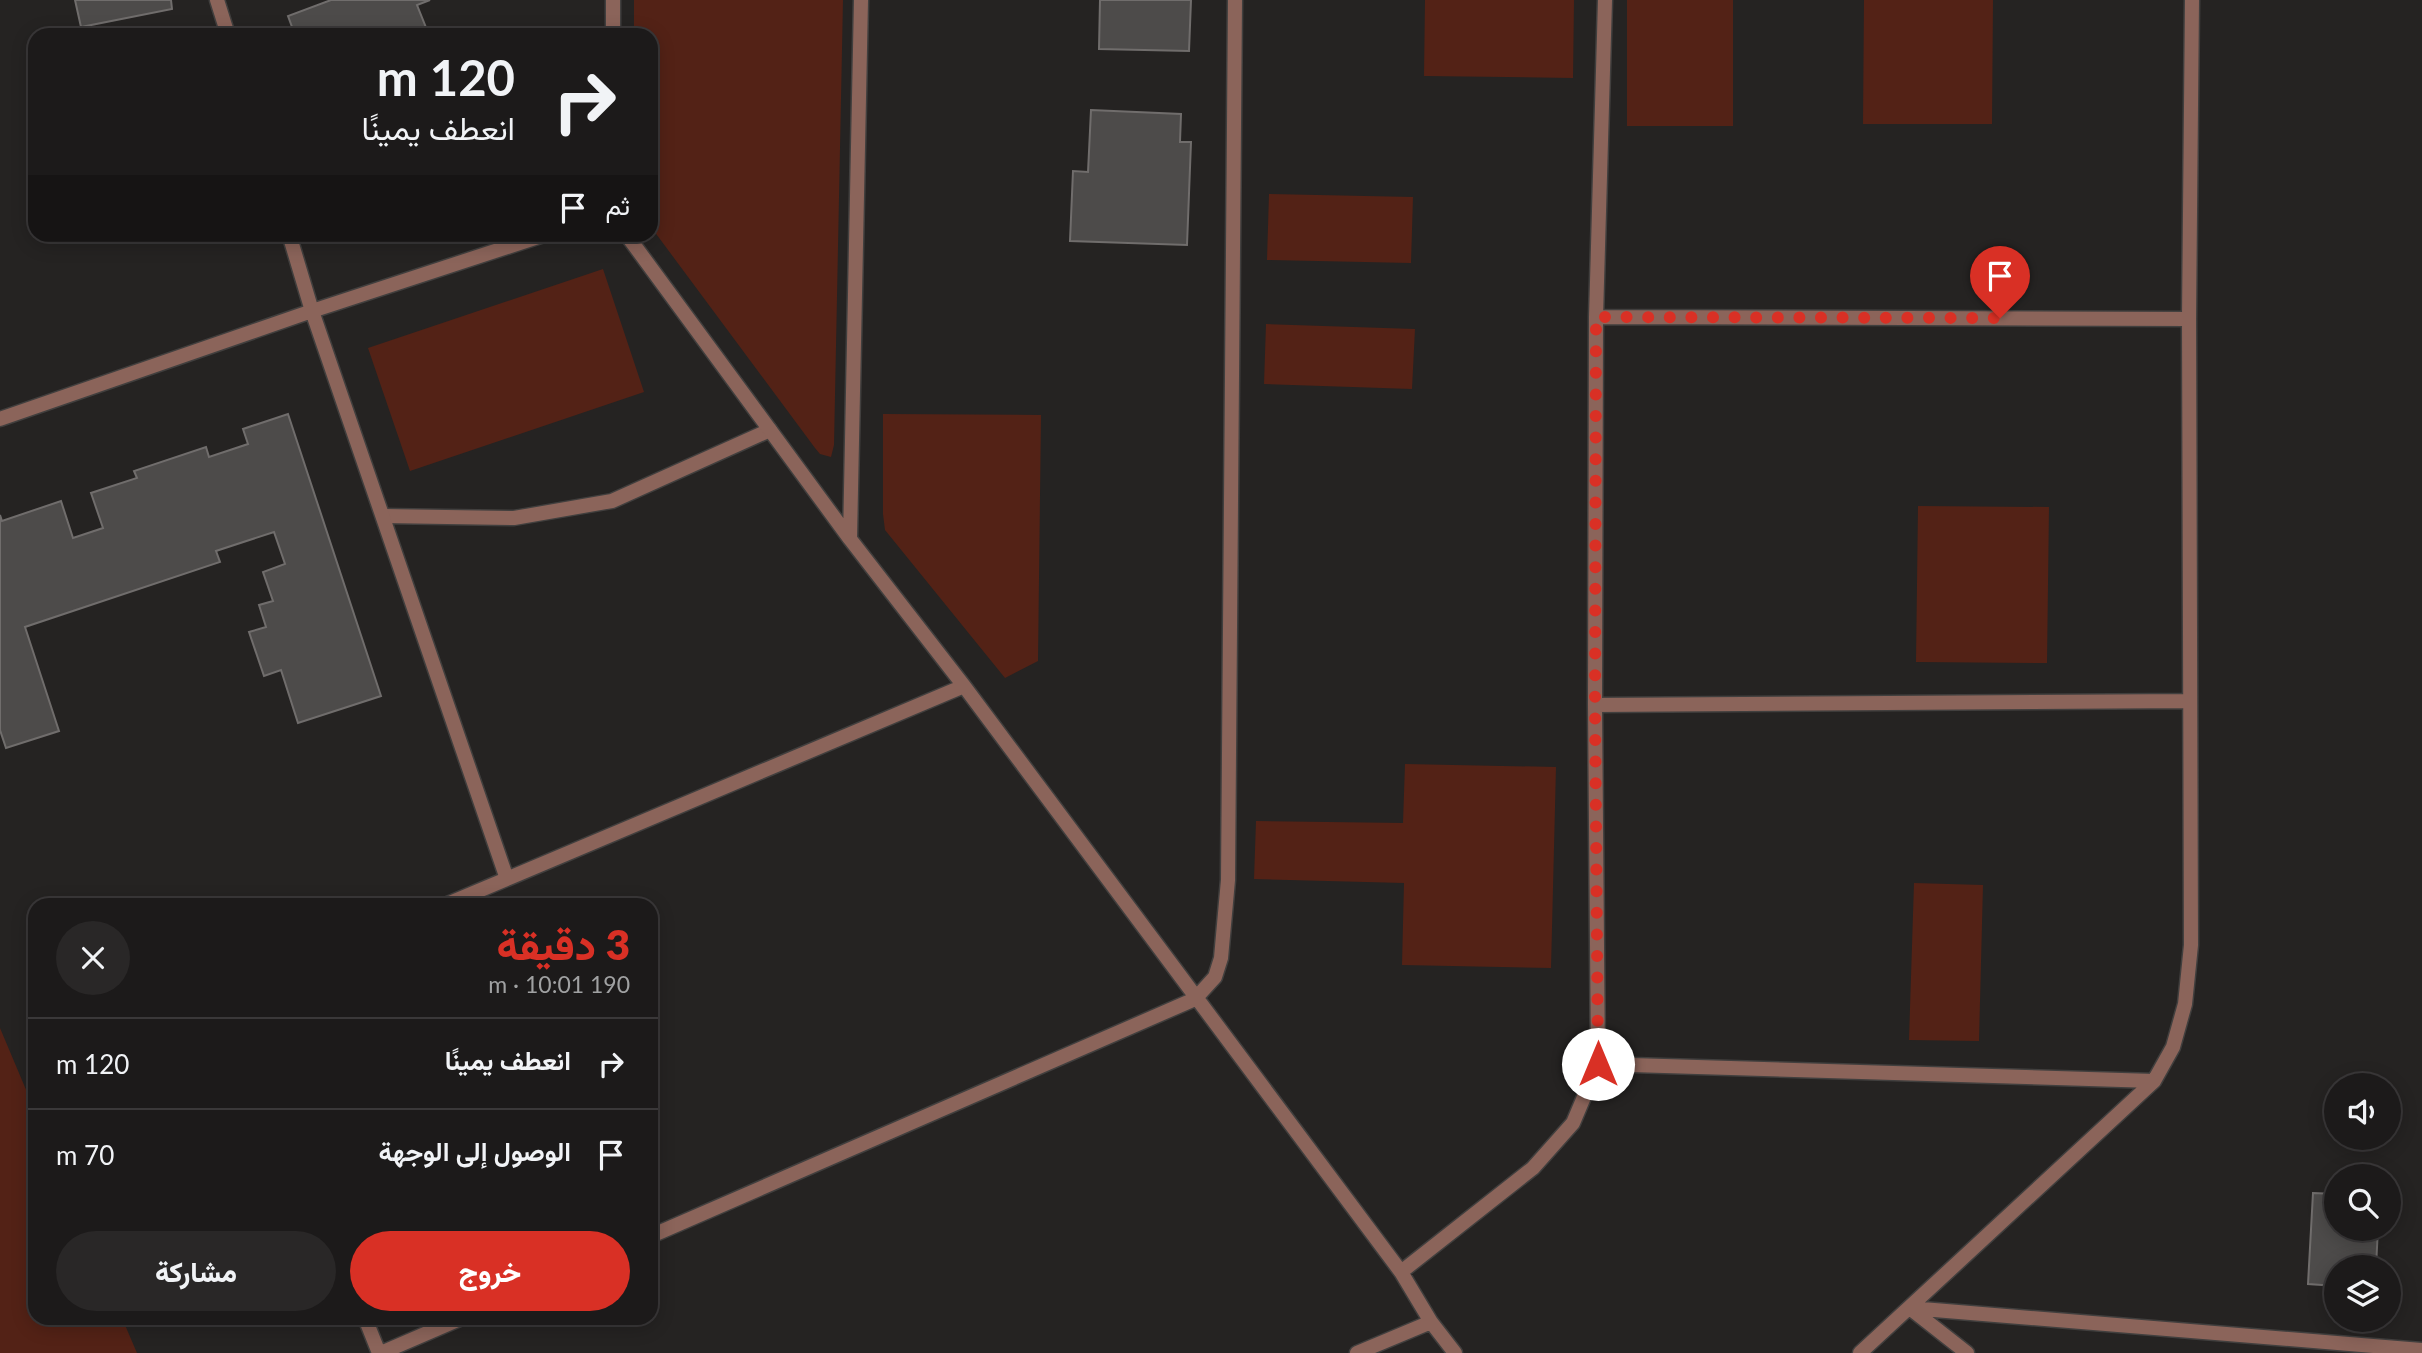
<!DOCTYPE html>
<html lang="ar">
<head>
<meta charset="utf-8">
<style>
	body { margin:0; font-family:Lato,Vazirmatn,sans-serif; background:#292727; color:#f1f3f6; direction:rtl; height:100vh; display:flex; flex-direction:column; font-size:26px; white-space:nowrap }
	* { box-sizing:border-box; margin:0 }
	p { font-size:23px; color:#a0a1a2 }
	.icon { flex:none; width:38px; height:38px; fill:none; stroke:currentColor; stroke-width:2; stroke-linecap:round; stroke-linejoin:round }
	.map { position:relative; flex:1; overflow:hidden; direction:ltr }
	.panel { position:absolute; left:28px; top:898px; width:630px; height:427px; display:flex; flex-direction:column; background:#1c1a1a; border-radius:21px; box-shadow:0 4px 18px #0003,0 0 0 2px #3a3839; direction:rtl }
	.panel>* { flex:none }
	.guide { position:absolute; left:28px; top:28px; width:630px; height:214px; border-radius:21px; box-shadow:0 4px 18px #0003,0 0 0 2px #3a3839; direction:rtl; background:#1c1a1a; color:#f1f3f6; overflow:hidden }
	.fabs { position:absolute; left:2324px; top:1073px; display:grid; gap:14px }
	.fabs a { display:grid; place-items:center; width:77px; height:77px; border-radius:50%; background:#1c1a1a; box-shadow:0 4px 18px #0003,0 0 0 2px #3a3839; font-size:35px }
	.pin { position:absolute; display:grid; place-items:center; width:60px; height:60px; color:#fff; margin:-72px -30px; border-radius:50% 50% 50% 0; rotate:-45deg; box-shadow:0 0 7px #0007 }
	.pin .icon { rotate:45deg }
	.me { position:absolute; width:77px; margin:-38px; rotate:0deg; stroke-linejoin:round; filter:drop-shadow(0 0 5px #0008) }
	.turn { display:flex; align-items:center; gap:24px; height:147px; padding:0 28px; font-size:32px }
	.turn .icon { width:91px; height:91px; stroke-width:2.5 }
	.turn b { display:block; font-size:49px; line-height:60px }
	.then { display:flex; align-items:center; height:66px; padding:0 28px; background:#0003; gap:14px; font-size:26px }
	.round { display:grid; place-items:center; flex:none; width:74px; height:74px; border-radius:37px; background:#292727 }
	.summary { display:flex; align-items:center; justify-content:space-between; height:119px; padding:0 28px }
	h1 { font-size:42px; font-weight:800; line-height:52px; color:#d93025 }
	.cta { display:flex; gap:14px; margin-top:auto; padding:14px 28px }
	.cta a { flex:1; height:80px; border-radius:42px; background:#d93025; color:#fff; font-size:28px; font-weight:800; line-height:80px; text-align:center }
	.cta a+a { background:#292727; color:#f1f3f6 }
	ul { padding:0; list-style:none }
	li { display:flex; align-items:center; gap:21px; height:91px; padding:0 28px; border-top:2px solid #3a3839 }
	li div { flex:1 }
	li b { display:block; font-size:26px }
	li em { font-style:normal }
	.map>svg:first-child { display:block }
	.green { fill:#532216 }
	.building { fill:#4d4b4a; stroke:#706d6c; stroke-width:2 }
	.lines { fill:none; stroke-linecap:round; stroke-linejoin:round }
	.service-casing { stroke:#413f3e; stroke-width:17 }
	.minor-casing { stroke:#413f3e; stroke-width:17 }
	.service { stroke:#8b645a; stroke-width:14 }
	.minor { stroke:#8b645a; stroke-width:14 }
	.route { stroke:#d93025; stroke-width:12; stroke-dasharray:0 21.6 }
</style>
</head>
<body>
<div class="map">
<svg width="2422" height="1353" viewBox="0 0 2422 1353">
	<rect width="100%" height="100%" fill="#252322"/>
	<path class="green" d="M 634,0 L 843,0 L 834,445 L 831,457 L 820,454 L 815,448 L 651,227 L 651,35 L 634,35 Z
		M 1425,0 L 1574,0 L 1573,78 L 1424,76 Z
		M 1627,0 L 1733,0 L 1733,126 L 1627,126 Z
		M 1864,0 L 1993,0 L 1992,124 L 1863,124 Z
		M 1269,194 L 1413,197 L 1411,263 L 1267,260 Z
		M 603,269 L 644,392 L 410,471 L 368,348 Z
		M 1266,324 L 1415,329 L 1412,389 L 1264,384 Z
		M 883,414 L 1041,415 L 1038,661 L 1005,678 L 885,530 L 883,514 Z
		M 1918,506 L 2049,507 L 2047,663 L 1916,662 Z
		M 1405,764 L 1556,767 L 1551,968 L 1402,965 L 1404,883 L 1254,879 L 1256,821 L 1403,823 Z
		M 1914,883 L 1983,885 L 1979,1041 L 1909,1040 Z
		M 0,1028 L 35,1111 L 35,1318 L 122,1318 L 137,1353 L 0,1353 Z"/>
	<path class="building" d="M 75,0 L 171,0 L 172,9 L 81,27 Z
		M 331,0 L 430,0 L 417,5 L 429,35 L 295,35 L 288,16 Z
		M 1100,0 L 1191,0 L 1189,51 L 1099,49 Z
		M 1091,110 L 1181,114 L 1180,142 L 1191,142 L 1187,245 L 1070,241 L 1073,171 L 1088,172 Z
		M 288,414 L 381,696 L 298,723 L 281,670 L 264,676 L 249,632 L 266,627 L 259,605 L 273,601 L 263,572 L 285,564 L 274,532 L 216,551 L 220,562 L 25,627 L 59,731 L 6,748 L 0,730 L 0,515 L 2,521 L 61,501 L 73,538 L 103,528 L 91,493 L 137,478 L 134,471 L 206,447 L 209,457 L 248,444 L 243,429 Z
		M 2313,1193 L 2336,1194 L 2336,1228 L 2378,1228 L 2376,1267 L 2336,1267 L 2336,1286 L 2308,1284 Z"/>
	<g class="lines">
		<g class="service-casing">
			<path id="service" d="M 383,516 L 514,518 L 612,501 L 770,430"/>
		</g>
		<g class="minor-casing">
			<path id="minor" d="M 217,0 L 228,35
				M 613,35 L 613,0
				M 289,234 L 312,311 L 507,879
				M 626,234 L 850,539 L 964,686 L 1401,1272 L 1431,1322 L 1455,1353
				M 1596,317 L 2189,319
				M 0,419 L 312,311 L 547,234
				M 850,539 L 861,0
				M 1595,705 L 2190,701
				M 445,905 L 964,686
				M 1598,1064 L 2154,1081
				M 651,1236 L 1195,999 L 1215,977 L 1221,958 L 1228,880 L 1235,0
				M 1401,1272 L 1533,1168 L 1573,1123 L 1598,1064 L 1595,705 L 1596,317 L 1605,0
				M 1910,1308 L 2422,1350
				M 1911,1309 L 1967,1353
				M 365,1318 L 379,1353
				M 381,1353 L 462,1318
				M 1357,1353 L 1431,1322
				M 1860,1353 L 2154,1081 L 2173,1047 L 2185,1004 L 2191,945 L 2189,319 L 2192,0"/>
		</g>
		<use href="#service" class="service"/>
		<use href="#minor" class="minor"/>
	</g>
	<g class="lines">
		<path class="route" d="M 1598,1064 L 1595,705 L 1596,317 L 2000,318"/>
	</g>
</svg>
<div class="fabs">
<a><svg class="icon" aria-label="sound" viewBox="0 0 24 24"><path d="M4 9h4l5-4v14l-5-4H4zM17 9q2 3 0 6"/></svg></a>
<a><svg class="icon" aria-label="search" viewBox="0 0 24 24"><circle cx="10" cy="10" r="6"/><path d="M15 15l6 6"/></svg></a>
<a><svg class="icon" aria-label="layers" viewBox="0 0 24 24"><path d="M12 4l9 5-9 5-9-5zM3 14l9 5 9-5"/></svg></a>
</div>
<div class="pin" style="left:2000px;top:318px;background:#d93025"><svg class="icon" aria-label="arrive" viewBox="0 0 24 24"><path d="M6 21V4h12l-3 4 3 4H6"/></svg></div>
<svg class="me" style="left:1598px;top:1064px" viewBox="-20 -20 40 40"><circle r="19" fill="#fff"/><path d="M0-13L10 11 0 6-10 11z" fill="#d93025"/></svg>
<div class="guide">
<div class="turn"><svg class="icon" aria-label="right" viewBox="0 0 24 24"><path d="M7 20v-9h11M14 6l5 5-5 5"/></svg><div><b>120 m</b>انعطف يمينًا</div></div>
<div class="then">ثم<svg class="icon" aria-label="arrive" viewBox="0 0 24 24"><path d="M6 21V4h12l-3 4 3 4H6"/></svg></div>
</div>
<section class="panel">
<div class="summary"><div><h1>3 دقيقة</h1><p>190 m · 10:01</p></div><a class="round"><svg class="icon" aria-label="close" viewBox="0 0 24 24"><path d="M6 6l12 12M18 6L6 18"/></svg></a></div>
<ul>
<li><svg class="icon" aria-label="right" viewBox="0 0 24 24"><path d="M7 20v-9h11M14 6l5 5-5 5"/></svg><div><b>انعطف يمينًا</b></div><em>120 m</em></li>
<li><svg class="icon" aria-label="arrive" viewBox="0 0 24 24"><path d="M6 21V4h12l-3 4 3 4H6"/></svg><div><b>الوصول إلى الوجهة</b></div><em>70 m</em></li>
</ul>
<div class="cta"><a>خروج</a><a>مشاركة</a></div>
</section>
</div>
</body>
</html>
